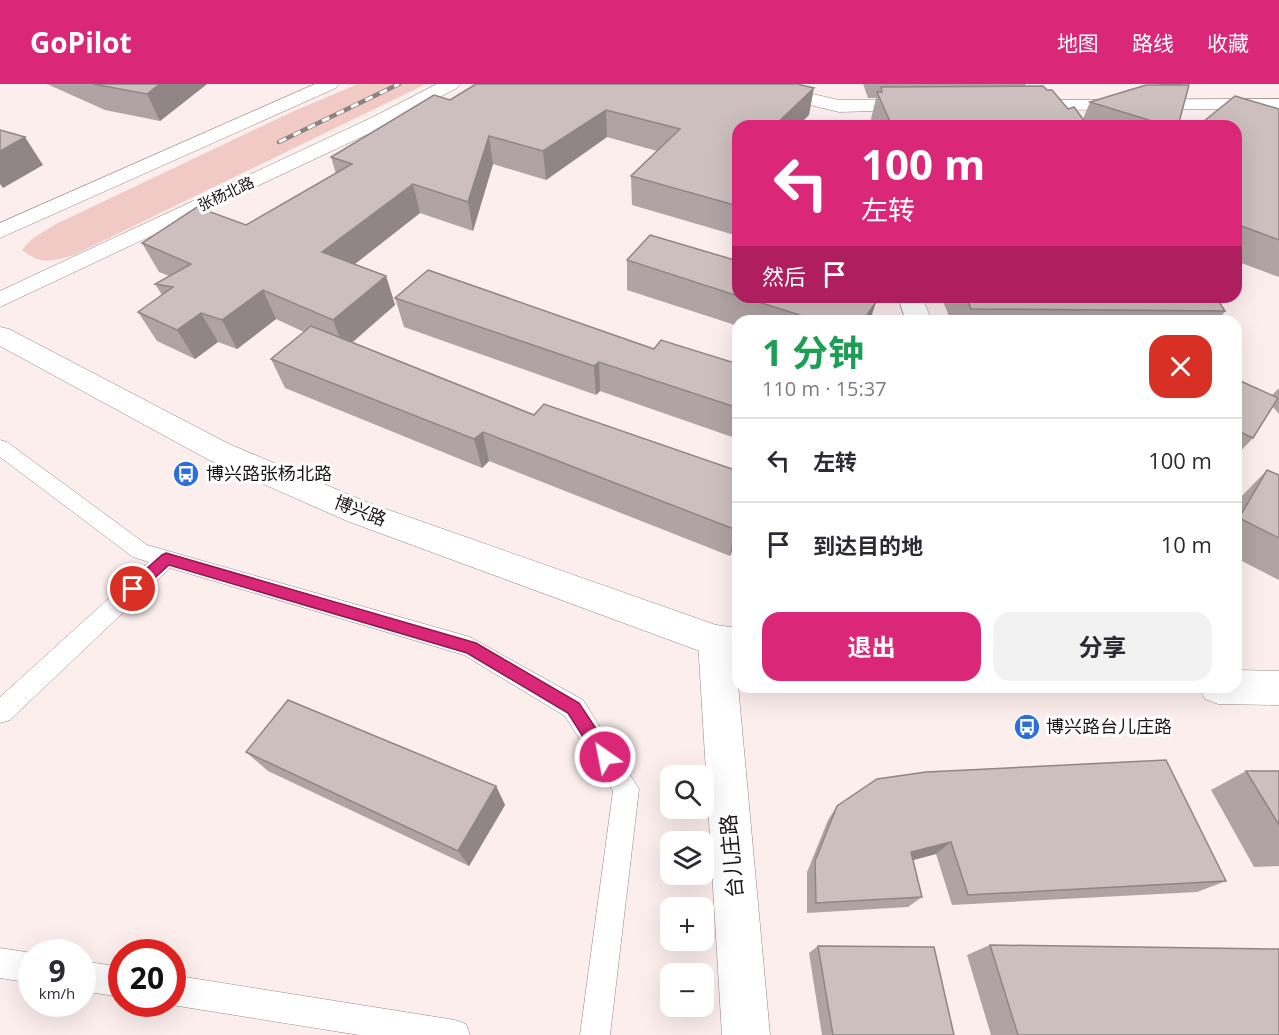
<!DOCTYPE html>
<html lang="zh">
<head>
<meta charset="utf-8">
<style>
	body { margin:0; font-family:"Open Sans","Noto Sans SC",sans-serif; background:#f2f2f3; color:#2b2b33; height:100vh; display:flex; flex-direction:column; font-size:22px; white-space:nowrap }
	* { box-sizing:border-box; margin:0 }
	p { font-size:20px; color:#7c7c81 }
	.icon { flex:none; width:33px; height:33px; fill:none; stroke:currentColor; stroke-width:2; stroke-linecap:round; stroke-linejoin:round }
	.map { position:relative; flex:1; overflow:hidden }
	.sheet { position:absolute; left:732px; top:231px; width:510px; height:378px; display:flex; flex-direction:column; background:#fff; border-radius:18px; box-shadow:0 6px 24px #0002 }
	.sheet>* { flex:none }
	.banner { position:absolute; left:732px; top:36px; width:510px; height:183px; border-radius:18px; box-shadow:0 6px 24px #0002; background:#db2777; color:#fff; overflow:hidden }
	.tools { position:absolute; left:660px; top:681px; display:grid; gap:12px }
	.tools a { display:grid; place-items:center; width:54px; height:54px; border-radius:12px; background:#fff; box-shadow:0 6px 24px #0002; font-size:30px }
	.speed { position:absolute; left:18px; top:855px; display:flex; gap:12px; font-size:30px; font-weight:700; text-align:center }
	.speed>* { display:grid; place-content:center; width:78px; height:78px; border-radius:50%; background:#fff; box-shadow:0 6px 24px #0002; line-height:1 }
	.speed small { font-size:15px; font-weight:400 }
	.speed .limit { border:9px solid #d22; background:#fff; color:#111 }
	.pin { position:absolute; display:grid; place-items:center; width:51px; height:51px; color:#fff; margin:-26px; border:3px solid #fff; border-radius:50%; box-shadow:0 2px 6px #0007 }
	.me { position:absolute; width:66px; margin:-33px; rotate:327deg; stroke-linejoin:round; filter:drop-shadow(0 0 4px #0008) }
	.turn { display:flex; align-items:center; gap:21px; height:126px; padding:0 30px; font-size:27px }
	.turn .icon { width:78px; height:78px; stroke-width:2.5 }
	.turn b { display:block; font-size:42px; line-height:51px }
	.then { display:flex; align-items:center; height:57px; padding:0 30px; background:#0003; gap:12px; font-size:22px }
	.round { display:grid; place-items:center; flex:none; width:63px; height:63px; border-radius:18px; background:#f2f2f3 }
	.overview { display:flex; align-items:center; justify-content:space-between; height:102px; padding:0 30px }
	h1 { font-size:36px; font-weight:700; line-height:45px; color:#1e9e55 }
	.button { display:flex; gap:12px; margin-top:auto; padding:12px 30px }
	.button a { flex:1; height:69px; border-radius:18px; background:#db2777; color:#fff; font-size:24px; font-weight:700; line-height:69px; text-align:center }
	.button a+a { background:#f2f2f3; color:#2b2b33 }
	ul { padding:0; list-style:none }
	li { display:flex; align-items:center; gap:18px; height:84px; padding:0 30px; border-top:2px solid #e1e1e2 }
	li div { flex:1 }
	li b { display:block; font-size:22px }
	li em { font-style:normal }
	header { display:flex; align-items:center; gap:36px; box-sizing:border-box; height:84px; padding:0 30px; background:#db2777; color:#fff }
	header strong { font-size:28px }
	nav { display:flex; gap:33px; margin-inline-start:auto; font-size:21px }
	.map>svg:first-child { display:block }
	.green { fill:#f1c9c5 }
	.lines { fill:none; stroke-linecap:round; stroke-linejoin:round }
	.service-casing { stroke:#948887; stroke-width:1 }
	.minor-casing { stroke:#948887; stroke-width:1 }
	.tertiary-casing { stroke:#948887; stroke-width:1 }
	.secondary-casing { stroke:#948887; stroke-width:1 }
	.service { fill:#fff; fill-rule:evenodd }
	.minor { fill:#fff; fill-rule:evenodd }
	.tertiary { fill:#fff; fill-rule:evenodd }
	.secondary { fill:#fff; fill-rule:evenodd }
	.rail-casing { stroke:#8b8382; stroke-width:4.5 }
	.rail { stroke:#fff; stroke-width:3; stroke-dasharray:8; stroke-linecap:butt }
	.wall { fill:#afa4a3 }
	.shaded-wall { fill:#8f8685 }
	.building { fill:#ccbfbe; stroke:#8f8685; stroke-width:1.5 }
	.route { fill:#db2777; stroke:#8e194d; stroke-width:1.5 }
	.labels { text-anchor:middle; stroke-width:6; stroke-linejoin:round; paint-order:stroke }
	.far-street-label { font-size:15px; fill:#1a1616; stroke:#fff }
	.poi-label { font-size:18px; fill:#1a1616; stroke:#fff; text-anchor:start }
	.street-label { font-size:18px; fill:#1a1616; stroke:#fff }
	.near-street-label { font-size:21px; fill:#1a1616; stroke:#fff }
</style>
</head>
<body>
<header>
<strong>GoPilot</strong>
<nav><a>地图</a><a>路线</a><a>收藏</a></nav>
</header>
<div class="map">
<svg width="1279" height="951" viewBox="0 0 1279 951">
	<rect width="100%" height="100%" fill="#fbeeed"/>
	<path class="green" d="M 358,0 L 426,0 L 72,172 C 50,177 41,181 22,166 L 32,155 L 56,140 L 294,27 Z"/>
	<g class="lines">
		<g class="service-casing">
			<path id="service" d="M 0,356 L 7,358 L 147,461 L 470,553 L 583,616 L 639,705 L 610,951 L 580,951 L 613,707 L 565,632 L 464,571 L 170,484 L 10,636 L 0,639 L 0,613 L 149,478 L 133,473 L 0,373 Z
				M 0,864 L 32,869 L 32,899 L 0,894 Z
				M 82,877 L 122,883 L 122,913 L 82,907 Z
				M 172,891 L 455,936 L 466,940 L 470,951 L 359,951 L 172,921 L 169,920 L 172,920 Z"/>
		</g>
		<g class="minor-casing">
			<path id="minor" d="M 737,0 L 769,0 L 839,16 L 917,16 L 923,17 L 926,21 L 923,25 L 917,26 L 839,28 L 740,4 Z
				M 1279,15 L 1279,25 L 1020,26 L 1014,25 L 1011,21 L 1014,17 L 1020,16 Z
				M 898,213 L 922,213 L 932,237 L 906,237 Z
				M 716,541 L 729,546 L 734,557 L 770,951 L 722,951 L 698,557 L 703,546 Z"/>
		</g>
		<g class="tertiary-casing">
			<path id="tertiary" d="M 0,243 L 9,245 L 229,360 L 369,419 L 716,541 L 738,544 L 738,576 L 716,573 L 347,437 L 209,376 L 0,262 Z
				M 1236,586 L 1279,587 L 1279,621 L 1218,620 L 1205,615 L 1199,603 L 1236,603 Z"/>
		</g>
		<g class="secondary-casing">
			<path id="secondary" d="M 315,0 L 339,0 L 336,4 L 0,154 L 0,139 Z
				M 437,0 L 460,0 L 457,4 L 385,42 L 0,223 L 0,207 L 371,34 Z"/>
		</g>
		<use href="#service" class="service"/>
		<use href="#minor" class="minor"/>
		<use href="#tertiary" class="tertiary"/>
		<use href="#secondary" class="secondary"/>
		<g class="rail-casing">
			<path id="rail" d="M 279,58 L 399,0"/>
		</g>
		<use href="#rail" class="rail"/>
	</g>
	<path class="wall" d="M 47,0 L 207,0 L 160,37 L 105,26 Z
		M 863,0 L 1026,0 L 1025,2 L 1047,6 L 1068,25 L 1083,35 L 1090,18 L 1162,1 L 1156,0 L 1183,0 L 1178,42 L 873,42 L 871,35 L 876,14 L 868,14 Z
		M 450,16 L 809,31 L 738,42 L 738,152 L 632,121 L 631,92 L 657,67 L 607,53 L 546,96 L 493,80 L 473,147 L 420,129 L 355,180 L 386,192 L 395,221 L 352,259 L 534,331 L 738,387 L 738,454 L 730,472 L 489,377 L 482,384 L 285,304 L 271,275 L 304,248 L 276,235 L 237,265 L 218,258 L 195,275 L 157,257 L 138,228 L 162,211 L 155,200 L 169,192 L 159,188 L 142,159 L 246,141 L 336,90 L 331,73 Z
		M 1279,25 L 1279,193 L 1236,177 L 1236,42 Z
		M 627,176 L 738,177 L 738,213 L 858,213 L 870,237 L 738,237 L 738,242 L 627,206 Z
		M 946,213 L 1216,213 L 1225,227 L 1218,237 L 951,237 L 944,220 Z
		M 395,214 L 654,265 L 738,280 L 738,355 L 600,307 L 596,311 L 404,243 Z
		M 1236,295 L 1272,311 L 1279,304 L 1279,330 L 1273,323 L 1253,354 L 1236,372 Z
		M 1267,386 L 1279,391 L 1279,496 L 1236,474 L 1236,419 L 1240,414 Z
		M 246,668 L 496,702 L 505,721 L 469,782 L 268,687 Z
		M 1246,687 L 1279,687 L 1279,782 L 1254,783 L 1211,706 Z
		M 837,722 L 1226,797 L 1197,808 L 952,821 L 936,770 L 913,776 L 922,813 L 908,823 L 807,829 L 807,788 L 828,736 Z
		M 990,861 L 1279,951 L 991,951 L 967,871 Z
		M 818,862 L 954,951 L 822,951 L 809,869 Z"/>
	<path class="shaded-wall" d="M 160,0 L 207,0 L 160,37 L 147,10 Z
		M 814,4 L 809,31 L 798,42 L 774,42 Z
		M 606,26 L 607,53 L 546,96 L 543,67 Z
		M 489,52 L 493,80 L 473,147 L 468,118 Z
		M 25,53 L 43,81 L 3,104 L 0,100 L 0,67 Z
		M 413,100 L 420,129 L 333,197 L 322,168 Z
		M 386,192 L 395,221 L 344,265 L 333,236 Z
		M 263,206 L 276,235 L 237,265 L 222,236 Z
		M 876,218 L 870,237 L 863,237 Z
		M 201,229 L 218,258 L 195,275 L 177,246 Z
		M 599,278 L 600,307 L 596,311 L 594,282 Z
		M 483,348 L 489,377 L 482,384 L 474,355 Z
		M 738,437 L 738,454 L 730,472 L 734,445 Z
		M 496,702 L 505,721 L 469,782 L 458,767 Z
		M 951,758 L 936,770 L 898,780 L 911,768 Z"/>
	<path class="building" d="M 93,0 L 160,0 L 147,10 Z
		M 476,0 L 797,0 L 814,4 L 774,42 L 738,42 L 738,122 L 631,92 L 680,45 L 606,26 L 543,67 L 489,52 L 468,118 L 413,100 L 322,168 L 386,192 L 333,236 L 263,206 L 222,236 L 201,229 L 177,246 L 138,228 L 173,203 L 155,200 L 191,180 L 142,159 L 197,123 L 246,141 L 352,80 L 331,73 L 434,11 L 450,16 Z
		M 1146,1 L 1189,1 L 1178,42 L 1168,42 L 1090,18 Z
		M 1043,2 L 1047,6 L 1052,6 L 1068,25 L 1074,23 L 1088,42 L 892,42 L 877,8 L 882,8 L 881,3 Z
		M 1235,12 L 1279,25 L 1279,156 L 1236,140 L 1236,42 L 1198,42 Z
		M 0,46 L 25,53 L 0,67 Z
		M 650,151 L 738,177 L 738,212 L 627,176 Z
		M 428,186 L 654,265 L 661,256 L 738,280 L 738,324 L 599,278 L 594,282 L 395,214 Z
		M 743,213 L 858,213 L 876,218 L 863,237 L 818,237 Z
		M 966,213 L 1216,213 L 1225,227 L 971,225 Z
		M 311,242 L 534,331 L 544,320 L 738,387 L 738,437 L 734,445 L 483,348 L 474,355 L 271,275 Z
		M 1236,295 L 1278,314 L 1253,354 L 1236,346 Z
		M 1267,386 L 1279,391 L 1279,454 L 1239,434 Z
		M 288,616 L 496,702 L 458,767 L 246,668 Z
		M 1166,676 L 1226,797 L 968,811 L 951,758 L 911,768 L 922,813 L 816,819 L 815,777 L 837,722 L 877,695 L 926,688 Z
		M 1246,687 L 1279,687 L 1279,741 Z
		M 990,861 L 1279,865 L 1279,951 L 1018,951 Z
		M 818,862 L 934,863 L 954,951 L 833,951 Z"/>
	<path class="route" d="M 166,469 L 476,559 L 579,619 L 611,667 L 613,673 L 611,678 L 605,680 L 599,678 L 568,629 L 467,569 L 169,481 L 138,509 L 128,509 L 126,505 L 128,501 L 162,471 Z"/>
	<defs>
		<g id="bus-disc" transform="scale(1.35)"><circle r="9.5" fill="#2c6fdc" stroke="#fff"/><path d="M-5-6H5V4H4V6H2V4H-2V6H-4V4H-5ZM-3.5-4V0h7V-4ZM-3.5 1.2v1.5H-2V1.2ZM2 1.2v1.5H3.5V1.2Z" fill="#fff"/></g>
	</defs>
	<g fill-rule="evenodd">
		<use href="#bus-disc" x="186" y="390"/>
		<use href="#bus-disc" x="1027" y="643"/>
	</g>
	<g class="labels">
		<g class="far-street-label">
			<text transform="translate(226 110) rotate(-25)" y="5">张杨北路</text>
		</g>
		<g class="poi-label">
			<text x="206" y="396">博兴路张杨北路</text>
			<text x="1046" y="649">博兴路台儿庄路</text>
		</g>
		<g class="street-label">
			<text transform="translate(360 427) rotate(21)" y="6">博兴路</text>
		</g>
		<g class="near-street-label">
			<text transform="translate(732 772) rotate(-95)" y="7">台儿庄路</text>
		</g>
	</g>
</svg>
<div class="tools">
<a><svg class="icon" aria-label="search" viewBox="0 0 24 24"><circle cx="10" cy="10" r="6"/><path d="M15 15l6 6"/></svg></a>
<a><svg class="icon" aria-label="layers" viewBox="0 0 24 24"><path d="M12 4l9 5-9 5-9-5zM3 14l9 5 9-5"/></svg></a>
<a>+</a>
<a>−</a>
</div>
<div class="speed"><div>9<small>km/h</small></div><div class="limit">20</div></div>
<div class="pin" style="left:133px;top:505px;background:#d93025"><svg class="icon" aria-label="arrive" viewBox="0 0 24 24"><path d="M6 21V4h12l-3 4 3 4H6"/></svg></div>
<svg class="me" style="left:605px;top:673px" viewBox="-20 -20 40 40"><circle r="17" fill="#db2777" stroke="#fff" stroke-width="3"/><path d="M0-11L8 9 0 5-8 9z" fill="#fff"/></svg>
<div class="banner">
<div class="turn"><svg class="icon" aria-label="left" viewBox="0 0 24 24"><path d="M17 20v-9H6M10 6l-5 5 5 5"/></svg><div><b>100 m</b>左转</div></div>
<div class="then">然后<svg class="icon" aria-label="arrive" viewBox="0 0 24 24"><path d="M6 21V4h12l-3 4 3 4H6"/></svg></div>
</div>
<section class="sheet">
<div class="overview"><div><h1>1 分钟</h1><p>110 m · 15:37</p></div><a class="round" style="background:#d93025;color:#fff"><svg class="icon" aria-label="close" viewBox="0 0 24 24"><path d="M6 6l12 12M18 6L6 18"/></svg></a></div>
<ul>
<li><svg class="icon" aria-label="left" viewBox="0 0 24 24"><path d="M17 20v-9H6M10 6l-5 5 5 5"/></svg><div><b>左转</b></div><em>100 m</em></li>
<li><svg class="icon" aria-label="arrive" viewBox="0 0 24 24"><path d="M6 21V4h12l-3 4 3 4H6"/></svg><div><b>到达目的地</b></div><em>10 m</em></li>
</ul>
<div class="button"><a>退出</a><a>分享</a></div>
</section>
</div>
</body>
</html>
